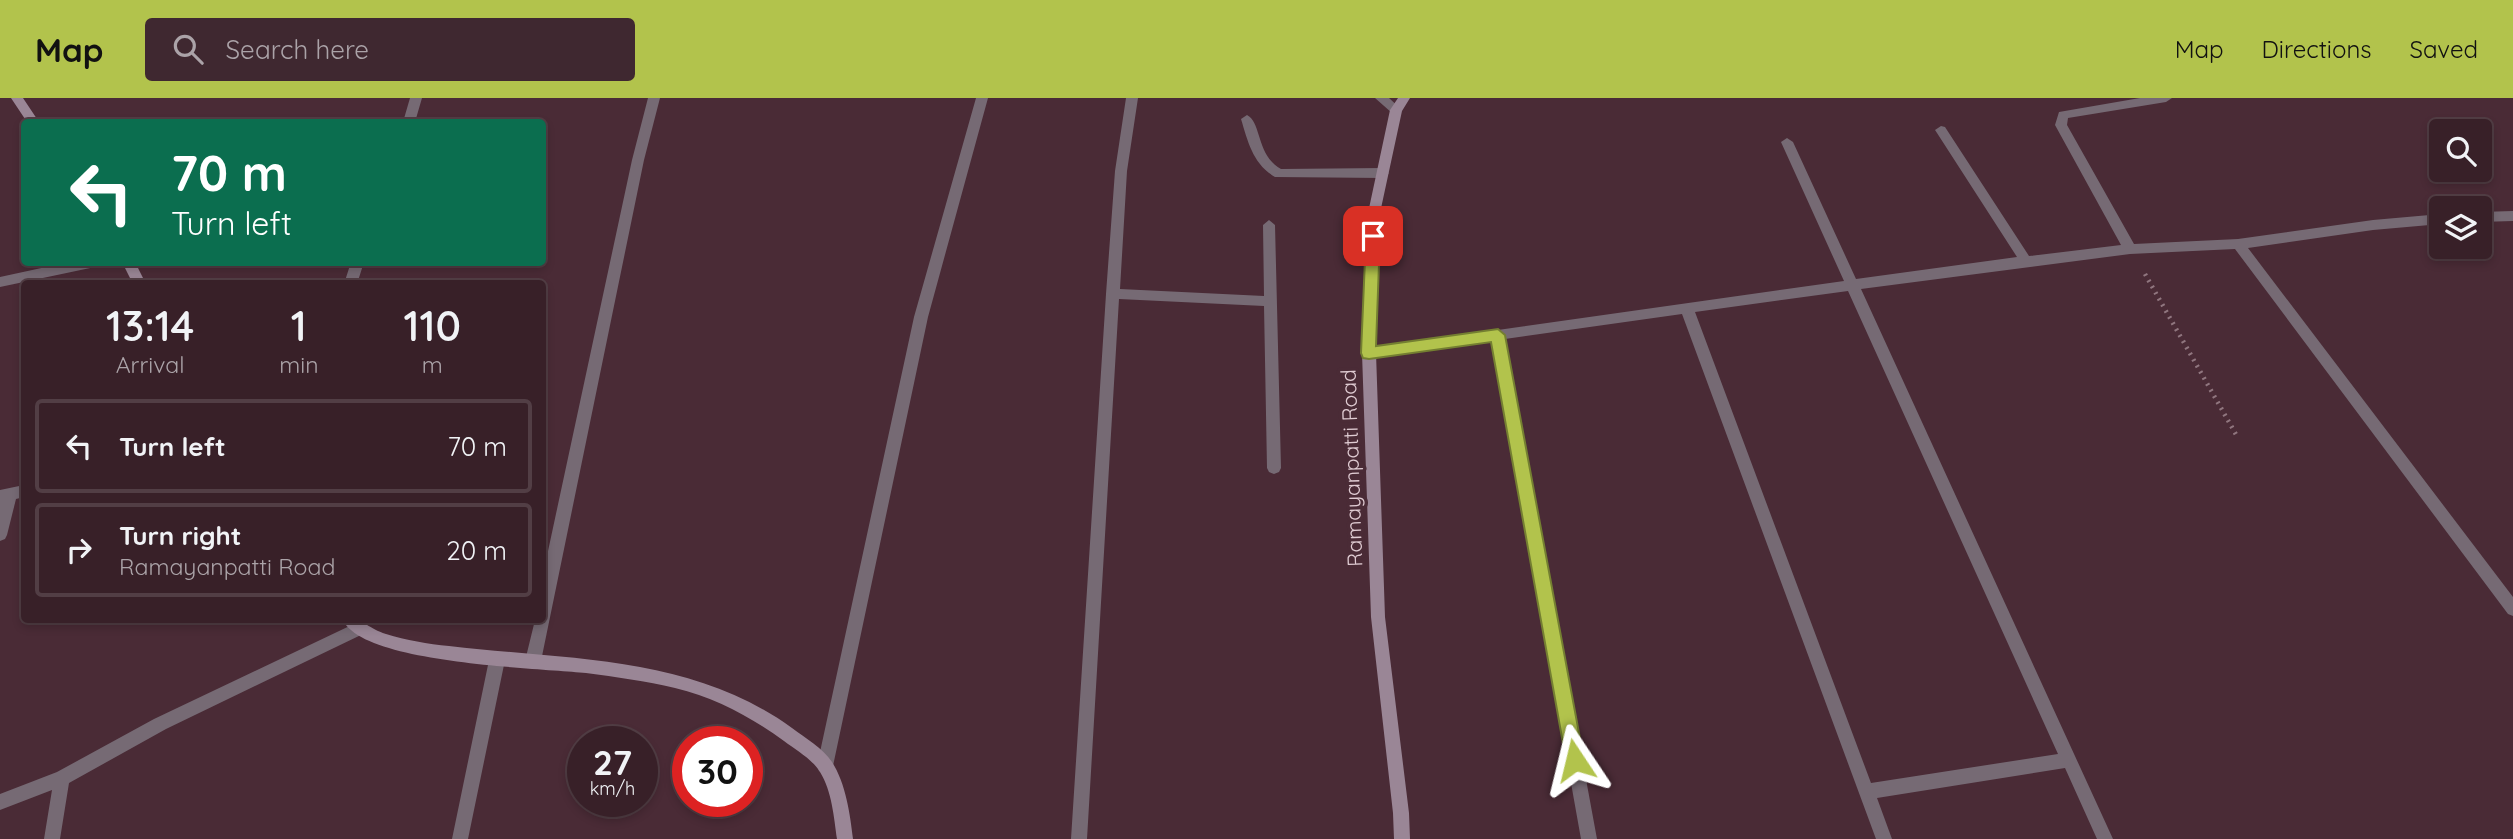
<!DOCTYPE html>
<html lang="en">
<head>
<meta charset="utf-8">
<style>
	body { margin:0; font-family:Quicksand,sans-serif; background:#3f2830; color:#f1f3f6; height:100vh; display:flex; flex-direction:column; font-size:26px; white-space:nowrap }
	* { box-sizing:border-box; margin:0 }
	p { font-size:23px; color:#aba3a8 }
	.icon { flex:none; width:38px; height:38px; fill:none; stroke:currentColor; stroke-width:2; stroke-linecap:round; stroke-linejoin:round }
	.map { position:relative; flex:1; overflow:hidden }
	.panel { position:absolute; left:21px; top:182px; width:525px; height:343px; display:flex; flex-direction:column; background:#382028; border-radius:7px; box-shadow:0 4px 10px #0003,0 0 0 2px #523e45 }
	.panel>* { flex:none }
	.banner { position:absolute; left:21px; top:21px; width:525px; height:147px; border-radius:7px; box-shadow:0 4px 10px #0003,0 0 0 2px #523e45; background:#0b6e4f; color:#fff; overflow:hidden }
	.tools { position:absolute; left:2429px; top:21px; display:grid; gap:14px }
	.tools a { display:grid; place-items:center; width:63px; height:63px; border-radius:7px; background:#382028; box-shadow:0 4px 10px #0003,0 0 0 2px #523e45; font-size:35px }
	.speed { position:absolute; left:567px; top:628px; display:flex; gap:14px; font-size:35px; font-weight:700; text-align:center }
	.speed>* { display:grid; place-content:center; width:91px; height:91px; border-radius:50%; background:#382028; box-shadow:0 4px 10px #0003,0 0 0 2px #523e45; line-height:1 }
	.speed small { font-size:18px; font-weight:400 }
	.speed .limit { border:10px solid #d22; background:#fff; color:#111 }
	.pin { position:absolute; display:grid; place-items:center; width:60px; height:60px; color:#fff; margin:-30px; border-radius:14px; box-shadow:0 4px 10px #0006 }
	.me { position:absolute; width:77px; margin:-38px; rotate:350deg; stroke-linejoin:round; filter:drop-shadow(0 0 5px #0008) }
	.turn { display:flex; align-items:center; gap:24px; height:147px; padding:0 35px; font-size:32px }
	.turn .icon { width:91px; height:91px; stroke-width:2.5 }
	.turn b { display:block; font-size:49px; line-height:60px }
	.eta { display:flex; justify-content:space-evenly; align-items:center; height:119px; text-align:center }
	.eta b { font-size:42px; font-weight:600; line-height:49px }
	ul { padding:0; list-style:none }
	li { display:flex; align-items:center; gap:21px; height:94px; margin:0 14px 10px; padding:0 21px; border:4px solid #523e45; border-radius:7px }
	li div { flex:1 }
	li b { display:block; font-size:26px }
	li em { font-style:normal }
	header { display:flex; align-items:center; gap:42px; box-sizing:border-box; height:98px; padding:0 35px; background:#b2c34c; color:#111 }
	header strong { font-size:33px }
	nav { display:flex; gap:38px; margin-inline-start:auto; font-size:24px }
	.search { width:490px; height:63px; background:#3f2830; display:flex; align-items:center; gap:18px; box-sizing:border-box; padding:0 24px; border-radius:7px; color:#aba3a8; font-size:26px }
	.map>svg:first-child { display:block }
	.lines { fill:none; stroke-linecap:round; stroke-linejoin:round }
	.path { stroke:#90767f; stroke-width:4.5; stroke-dasharray:2 5; stroke-linecap:butt }
	.minor { fill:#766a74; fill-rule:evenodd }
	.secondary { fill:#9a8696; fill-rule:evenodd }
	.route { fill:#b2c34c; stroke:#747f31; stroke-width:2 }
	.labels { text-anchor:middle; stroke-width:7; stroke-linejoin:round; paint-order:stroke }
	.street-label { font-size:21px; fill:#e0ccd3; stroke:#4a2b36 }
</style>
</head>
<body>
<header>
<strong>Map</strong>
<div class="search"><svg class="icon" aria-label="search" viewBox="0 0 24 24"><circle cx="10" cy="10" r="6"/><path d="M15 15l6 6"/></svg>Search here</div>
<nav><a>Map</a><a>Directions</a><a>Saved</a></nav>
</header>
<div class="map">
<svg width="2513" height="741" viewBox="0 0 2513 741">
	<rect width="100%" height="100%" fill="#4a2b36"/>
	<g class="lines">
		<path class="path" d="M 2145,176 L 2238,340"/>
		<path class="minor" d="M 410,0 L 422,0 L 415,24 L 403,24 Z
			M 648,0 L 660,0 L 644,62 L 541,563 L 538,568 L 533,570 L 528,568 L 525,563 L 535,522 L 542,522 L 542,481 L 632,62 Z
			M 976,0 L 988,0 L 928,219 L 833,668 L 831,673 L 825,676 L 819,673 L 817,668 L 914,219 Z
			M 1126,0 L 1138,0 L 1127,73 L 1120,191 L 1264,198 L 1263,127 L 1269,122 L 1275,127 L 1281,370 L 1279,374 L 1274,376 L 1269,374 L 1267,370 L 1264,208 L 1119,201 L 1087,741 L 1071,741 L 1106,196 L 1115,73 Z
			M 1375,0 L 1389,0 L 1402,12 L 1400,15 L 1392,15 Z
			M 2140,0 L 2172,0 L 2166,4 L 2068,20 L 2067,27 L 2134,146 L 2238,141 L 2373,122 L 2441,116 L 2441,126 L 2373,132 L 2248,150 L 2513,499 L 2513,518 L 2508,516 L 2235,151 L 2130,156 L 1861,191 L 2113,741 L 2097,741 L 2065,670 L 1877,700 L 1892,741 L 1876,741 L 1682,216 L 1505,241 L 1597,741 L 1581,741 L 1492,243 L 1369,260 L 1364,259 L 1362,255 L 1364,251 L 1844,183 L 1781,44 L 1787,40 L 1793,44 L 1856,181 L 2017,159 L 1937,35 L 1935,32 L 1941,28 L 1945,29 L 2029,158 L 2121,147 L 2055,27 L 2059,14 ZM 1848,193 L 2058,656 L 1871,685 L 1695,214 Z
			M 1247,17 C 1262,25 1256,57 1281,71 L 1383,70 L 1389,75 L 1383,80 L 1275,79 C 1253,66 1248,44 1241,21 Z
			M 2513,113 L 2513,123 L 2480,124 L 2480,114 Z
			M 69,164 L 101,164 L 95,169 L 0,189 L 0,179 Z
			M 351,164 L 364,164 L 357,186 L 344,186 Z
			M 24,387 L 24,399 L 16,401 L 7,437 L 5,441 L 0,443 L 0,392 Z
			M 358,524 L 363,526 L 365,531 L 363,536 L 166,631 L 69,685 L 60,741 L 44,741 L 52,692 L 0,712 L 0,696 L 57,674 L 154,621 Z
			M 497,555 L 502,557 L 505,562 L 468,741 L 452,741 L 489,562 L 492,557 Z"/>
		<path class="secondary" d="M 11,0 L 23,0 L 39,24 L 27,24 Z
			M 1398,0 L 1410,0 L 1402,13 L 1380,115 L 1376,255 L 1385,519 L 1409,715 L 1410,741 L 1394,741 L 1393,715 L 1371,519 L 1362,255 L 1368,115 L 1390,12 Z
			M 122,164 L 135,164 L 146,186 L 133,186 Z
			M 343,522 C 364,520 367,530 386,536 C 406,542 428,546 449,548 C 566,562 692,557 792,630 C 805,640 823,650 832,664 C 846,686 850,716 853,741 L 837,741 C 834,720 832,693 820,674 C 812,661 796,652 784,643 C 751,619 716,600 675,590 C 646,583 616,579 586,575 C 539,570 363,566 343,522 Z"/>
	</g>
	<path class="route" d="M 1373,133 L 1380,138 L 1376,248 L 1498,231 L 1505,237 L 1584,662 L 1581,668 L 1575,670 L 1568,668 L 1566,662 L 1491,244 L 1369,261 L 1363,260 L 1361,255 L 1366,138 Z"/>
	<g class="labels">
		<g class="street-label">
			<text transform="translate(1352 370) rotate(-92)" y="7">Ramayanpatti Road</text>
		</g>
	</g>
</svg>
<div class="tools">
<a><svg class="icon" aria-label="search" viewBox="0 0 24 24"><circle cx="10" cy="10" r="6"/><path d="M15 15l6 6"/></svg></a>
<a><svg class="icon" aria-label="layers" viewBox="0 0 24 24"><path d="M12 4l9 5-9 5-9-5zM3 14l9 5 9-5"/></svg></a>
</div>
<div class="speed"><div>27<small>km/h</small></div><div class="limit">30</div></div>
<div class="pin" style="left:1373px;top:138px;background:#d93025"><svg class="icon" aria-label="arrive" viewBox="0 0 24 24"><path d="M6 21V4h12l-3 4 3 4H6"/></svg></div>
<svg class="me" style="left:1575px;top:662px" viewBox="-20 -20 40 40"><path d="M0-17L14 15 0 8-14 15z" fill="#b2c34c" stroke="#fff" stroke-width="4"/></svg>
<div class="banner">
<div class="turn"><svg class="icon" aria-label="left" viewBox="0 0 24 24"><path d="M17 20v-9H6M10 6l-5 5 5 5"/></svg><div><b>70 m</b>Turn left</div></div>
</div>
<section class="panel">
<div class="eta">
<div><b>13:14</b><p>Arrival</p></div>
<div><b>1</b><p>min</p></div>
<div><b>110</b><p>m</p></div>
</div>
<ul>
<li><svg class="icon" aria-label="left" viewBox="0 0 24 24"><path d="M17 20v-9H6M10 6l-5 5 5 5"/></svg><div><b>Turn left</b></div><em>70 m</em></li>
<li><svg class="icon" aria-label="right" viewBox="0 0 24 24"><path d="M7 20v-9h11M14 6l5 5-5 5"/></svg><div><b>Turn right</b><p>Ramayanpatti Road</p></div><em>20 m</em></li>
</ul>
</section>
</div>
</body>
</html>
